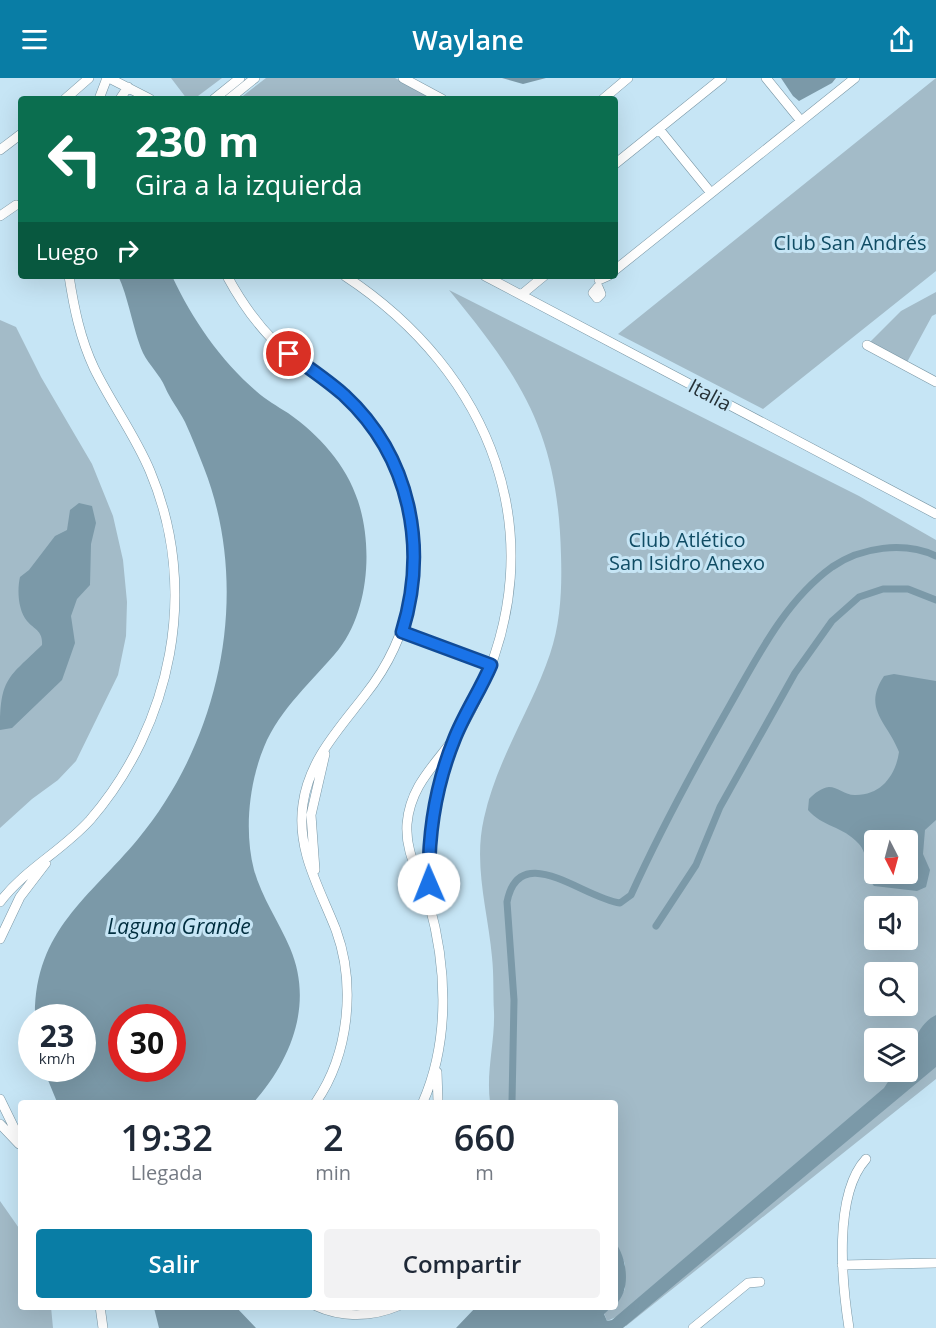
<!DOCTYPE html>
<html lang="es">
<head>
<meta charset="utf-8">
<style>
	body { margin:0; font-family:"Open Sans",sans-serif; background:#f2f2f3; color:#1f2937; height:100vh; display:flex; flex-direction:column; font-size:22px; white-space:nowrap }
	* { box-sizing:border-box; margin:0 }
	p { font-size:20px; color:#747a83 }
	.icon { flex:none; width:33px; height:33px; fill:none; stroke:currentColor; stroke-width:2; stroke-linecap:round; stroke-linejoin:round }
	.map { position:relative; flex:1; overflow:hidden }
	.side { position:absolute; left:18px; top:1022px; width:600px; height:210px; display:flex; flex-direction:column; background:#fff; border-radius:6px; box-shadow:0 6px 24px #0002 }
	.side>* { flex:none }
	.guide { position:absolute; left:18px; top:18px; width:600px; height:183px; border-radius:6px; box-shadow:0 6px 24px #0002; background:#0b6e4f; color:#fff; overflow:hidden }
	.needle { width:39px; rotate:174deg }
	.tools { position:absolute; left:864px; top:752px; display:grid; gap:12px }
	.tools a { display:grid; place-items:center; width:54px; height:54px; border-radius:6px; background:#fff; box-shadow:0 6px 24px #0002; font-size:30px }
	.speed { position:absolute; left:18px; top:926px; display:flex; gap:12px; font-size:30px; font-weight:700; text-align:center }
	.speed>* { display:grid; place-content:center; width:78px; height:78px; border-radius:50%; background:#fff; box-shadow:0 6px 24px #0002; line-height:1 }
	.speed small { font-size:15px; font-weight:400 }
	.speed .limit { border:9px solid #d22; background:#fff; color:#111 }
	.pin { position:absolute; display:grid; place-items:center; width:51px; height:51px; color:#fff; margin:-26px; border:3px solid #fff; border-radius:50%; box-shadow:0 2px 6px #0007 }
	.me { position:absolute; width:66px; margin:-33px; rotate:359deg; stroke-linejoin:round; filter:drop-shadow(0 0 4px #0008) }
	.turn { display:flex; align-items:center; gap:21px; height:126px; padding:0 18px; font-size:27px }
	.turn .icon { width:78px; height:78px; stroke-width:2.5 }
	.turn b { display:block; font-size:42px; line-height:51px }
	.then { display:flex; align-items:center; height:57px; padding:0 18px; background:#0003; gap:12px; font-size:22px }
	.eta { display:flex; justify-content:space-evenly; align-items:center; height:102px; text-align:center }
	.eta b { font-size:36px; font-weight:600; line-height:42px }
	.cta { display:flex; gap:12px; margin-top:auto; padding:12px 18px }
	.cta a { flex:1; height:69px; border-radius:6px; background:#097da5; color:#fff; font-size:24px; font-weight:600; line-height:69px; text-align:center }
	.cta a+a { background:#f2f2f3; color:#1f2937 }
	header { display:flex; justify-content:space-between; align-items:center; height:78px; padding:0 18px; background:#097da5; color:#fff; font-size:27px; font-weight:600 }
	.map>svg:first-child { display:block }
	.green { fill:#a3bbc8; fill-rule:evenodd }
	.water { fill:#7b99a8; fill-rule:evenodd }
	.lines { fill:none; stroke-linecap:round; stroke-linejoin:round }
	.canal { stroke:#7b99a8; stroke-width:7 }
	.minor-casing { stroke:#7a97a5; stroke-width:10 }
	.minor { stroke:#fff; stroke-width:9 }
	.route-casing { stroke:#114b97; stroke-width:15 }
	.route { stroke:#1a73e8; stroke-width:10 }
	.labels { text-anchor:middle; stroke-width:6; stroke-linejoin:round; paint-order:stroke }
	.park-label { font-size:20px; fill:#104c64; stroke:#c6e5f5 }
	.street-label { font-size:20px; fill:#253137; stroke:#c6e5f5 }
	.water-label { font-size:21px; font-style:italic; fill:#002e3f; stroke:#c6e5f5 }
</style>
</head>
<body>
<header><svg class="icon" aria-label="menu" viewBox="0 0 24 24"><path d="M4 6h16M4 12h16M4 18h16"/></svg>Waylane<svg class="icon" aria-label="share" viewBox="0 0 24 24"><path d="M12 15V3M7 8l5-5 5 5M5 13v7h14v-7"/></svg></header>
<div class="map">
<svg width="936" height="1250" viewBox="0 0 936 1250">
	<rect width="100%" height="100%" fill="#c6e5f5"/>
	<path class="green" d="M 171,0 L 222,0 L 194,21 L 187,21 Z
		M 266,0 L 395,0 L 436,21 L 239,21 Z
		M 936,0 L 936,193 L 763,331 L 618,256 Z
		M 449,212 L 859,418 L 936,462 L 936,1001 L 626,1248 L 623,1236 L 607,1243 L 604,1235 L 615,1228 L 625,1211 L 625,1186 L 615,1164 L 615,1024 L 490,1024 C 486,994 495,964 494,934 C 493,916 494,898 492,879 C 488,833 473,787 484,740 C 497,681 531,632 550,576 C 561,544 562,509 561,477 C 558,356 523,302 449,212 ZM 874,762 L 908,762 L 908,795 L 874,795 ZM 874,828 L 908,828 L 908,861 L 874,861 ZM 874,894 L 908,894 L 908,927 L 874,927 ZM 874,960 L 908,960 L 908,993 L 874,993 Z
		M 936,214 L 936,236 L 932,238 L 905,288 L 867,267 L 901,233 Z
		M 0,242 L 16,249 L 41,299 L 92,386 L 113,438 L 123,482 L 127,524 L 126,558 L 118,597 L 76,683 L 58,702 L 32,721 L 0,750 Z
		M 0,1123 L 21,1153 L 21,1228 L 51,1229 L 53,1250 L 0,1250 Z"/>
	<path class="water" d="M 502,0 L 546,0 L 523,6 Z
		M 781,0 L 836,0 L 832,5 L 799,23 L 793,18 Z
		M 118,198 L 172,198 C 192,241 220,282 256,313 C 266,322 277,328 288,335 C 319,357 346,386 358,423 C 373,468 369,532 339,571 C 313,603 280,630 264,669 C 249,705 244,754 254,792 C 262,820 279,844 290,870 C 314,926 291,982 254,1024 L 57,1024 L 43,990 L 82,990 L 82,939 L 35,939 C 34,853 89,820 138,761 C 221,661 252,513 204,390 C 198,375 192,359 185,344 C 179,332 170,321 165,309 C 160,297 149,287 143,275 C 133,252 128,217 118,198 ZM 122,939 L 172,939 L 172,990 L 122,990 Z
		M 79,425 L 92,428 L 96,445 L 91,466 L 90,507 L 77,521 L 71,538 L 75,565 L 62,602 L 12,650 L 0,652 C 0,600 8,600 42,567 C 43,553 35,552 27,543 C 18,532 17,512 20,499 L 29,492 L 55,458 L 67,452 L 70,432 Z
		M 894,596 L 936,603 L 936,742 L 925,752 L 923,776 L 930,792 L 926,809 L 917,813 L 874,808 C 864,796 870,777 858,765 C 844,749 821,748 808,732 L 809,721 C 815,715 821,710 829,709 C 838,709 846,718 856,717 C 882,717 896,696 899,674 C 887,643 862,631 884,598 ZM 874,762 L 908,762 L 908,795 L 874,795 Z
		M 936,937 L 936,989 L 623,1250 L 456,1250 L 476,1229 L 612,1229 L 604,1236 L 607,1243 L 612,1242 L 884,1010 L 895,993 L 908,993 C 908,974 917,946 936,937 Z
		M 615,1164 C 627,1180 632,1212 615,1227 Z
		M 159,1229 L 236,1229 L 256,1250 L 159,1250 L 154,1230 Z"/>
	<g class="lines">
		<path class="canal" d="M 656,848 L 696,787 L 720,729 L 795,595 L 832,543 L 859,519 L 883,511 L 908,511 L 936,522
			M 512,1024 L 514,922 L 507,824 C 519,761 583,820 620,825 L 631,817 C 661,751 694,690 730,627 C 758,578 785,523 832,489 C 861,469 904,463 936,478"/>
		<g class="minor-casing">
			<path id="minor" d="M 109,0 L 150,21
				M 403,0 L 442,21
				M 766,0 L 801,43
				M 65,21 L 89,0
				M 99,21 L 107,0
				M 120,21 L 128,9
				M 214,21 L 240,0
				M 229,21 L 255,0
				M 603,21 L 628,0
				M 659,51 L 711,115
				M 0,72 L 21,56
				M 615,86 L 722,0
				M 0,138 L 16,127
				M 615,192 L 855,0
				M 227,198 C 240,222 255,244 274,263 C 290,278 309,289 327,302 C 361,328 391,367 404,408 C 427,481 412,558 365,617 C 339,651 309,682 303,726 C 296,772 320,811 336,852 C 356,907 349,976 316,1024
				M 345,198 C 491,294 557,458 476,622 C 470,635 463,648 455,659 C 435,687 410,708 407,746 C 405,777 421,797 429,825 C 447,889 450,962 423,1024
				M 485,198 L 936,436
				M 599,202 L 608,198
				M 598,209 L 601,216 L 597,220 L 593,215 Z
				M 521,217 L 544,198
				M 867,267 L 936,304
				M 402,554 L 491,587
				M 315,792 L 311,737 L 325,676
				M 429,818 C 428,758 433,720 453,664
				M 0,824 C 25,791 62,773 90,742 C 172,647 200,511 150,393 C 135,357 111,325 94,290 C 80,260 74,230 69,198
				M 0,861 L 20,819 L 46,785
				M 437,994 L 438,1024
				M 0,1021 L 21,1064
				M 0,1046 L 19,1066
				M 842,1187 L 936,1185
				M 100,1228 L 103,1250
				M 316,1228 C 342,1240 372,1239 398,1228
				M 693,1250 L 748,1205 L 760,1204
				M 849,1250 C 842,1205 833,1117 866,1081"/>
		</g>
		<use href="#minor" class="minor"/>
	</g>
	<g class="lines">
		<g class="route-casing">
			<path id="route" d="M 289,276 C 308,289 327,302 344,317 C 411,379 428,470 402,554 L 491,587 C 480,613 464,636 454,662 C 435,709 428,755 429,806"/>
		</g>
		<use href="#route" class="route"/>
	</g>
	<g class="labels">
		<g class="park-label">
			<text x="850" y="172">Club San Andrés</text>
			<text x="687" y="469">Club Atlético<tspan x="687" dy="23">San Isidro Anexo</tspan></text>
		</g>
		<g class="street-label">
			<text transform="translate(710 317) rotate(28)" y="7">Italia</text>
		</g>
		<g class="water-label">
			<text x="179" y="856">Laguna Grande</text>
		</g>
	</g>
</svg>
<div class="tools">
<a><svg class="needle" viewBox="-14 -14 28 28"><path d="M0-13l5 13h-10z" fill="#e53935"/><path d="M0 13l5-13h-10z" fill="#747a83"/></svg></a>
<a><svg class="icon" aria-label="sound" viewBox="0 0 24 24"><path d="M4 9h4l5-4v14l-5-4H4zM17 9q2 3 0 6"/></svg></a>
<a><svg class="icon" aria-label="search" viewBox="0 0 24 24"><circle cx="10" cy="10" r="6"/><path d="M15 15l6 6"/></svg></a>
<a><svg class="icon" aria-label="layers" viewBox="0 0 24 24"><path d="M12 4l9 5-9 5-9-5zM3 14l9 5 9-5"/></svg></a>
</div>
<div class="speed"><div>23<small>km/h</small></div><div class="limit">30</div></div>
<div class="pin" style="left:289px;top:276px;background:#d93025"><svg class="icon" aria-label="arrive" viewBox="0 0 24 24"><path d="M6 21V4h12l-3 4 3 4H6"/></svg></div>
<svg class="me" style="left:429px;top:806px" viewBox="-20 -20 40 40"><circle r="19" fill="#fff"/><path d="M0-13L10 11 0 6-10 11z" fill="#1a73e8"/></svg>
<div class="guide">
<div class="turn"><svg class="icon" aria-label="left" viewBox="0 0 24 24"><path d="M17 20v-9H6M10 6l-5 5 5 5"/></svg><div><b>230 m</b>Gira a la izquierda</div></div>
<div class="then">Luego<svg class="icon" aria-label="right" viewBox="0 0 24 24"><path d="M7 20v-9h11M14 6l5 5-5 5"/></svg></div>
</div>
<section class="side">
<div class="eta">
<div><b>19:32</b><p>Llegada</p></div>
<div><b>2</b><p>min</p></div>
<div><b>660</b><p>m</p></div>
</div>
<div class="cta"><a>Salir</a><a>Compartir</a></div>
</section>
</div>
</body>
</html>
